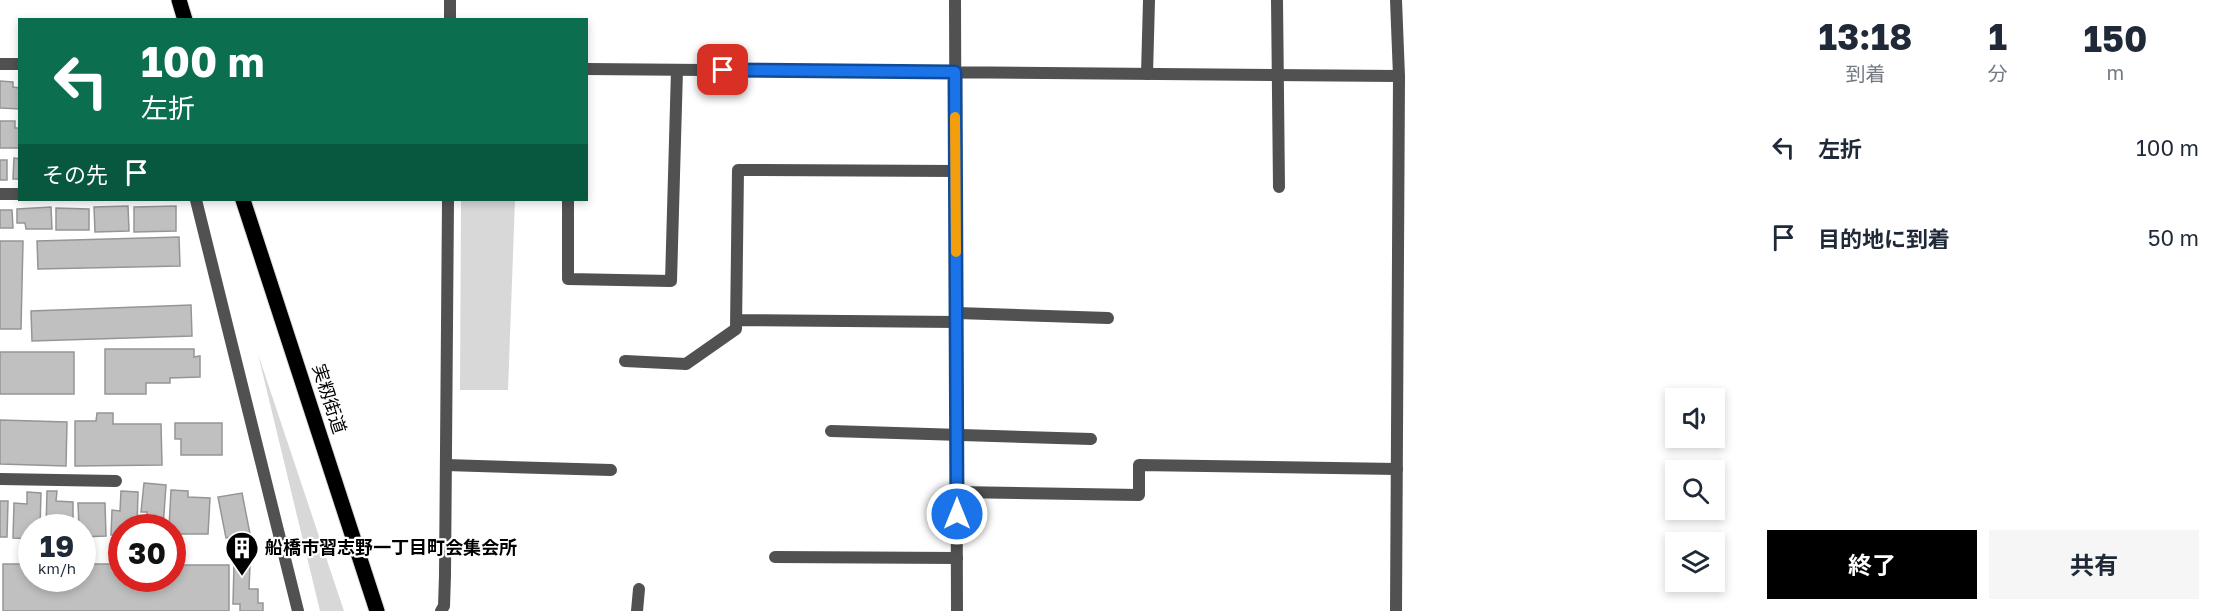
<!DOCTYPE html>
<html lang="ja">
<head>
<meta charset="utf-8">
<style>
	body { margin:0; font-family:"Golos Text","Noto Sans JP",sans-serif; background:#f6f6f7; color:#1f2937; height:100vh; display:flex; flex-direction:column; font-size:22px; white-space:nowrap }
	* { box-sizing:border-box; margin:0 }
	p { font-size:20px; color:#747a83 }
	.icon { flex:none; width:33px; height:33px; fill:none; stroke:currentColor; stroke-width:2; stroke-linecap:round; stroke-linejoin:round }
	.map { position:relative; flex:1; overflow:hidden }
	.drawer { display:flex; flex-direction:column; background:#fff; width:480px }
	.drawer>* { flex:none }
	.guide { position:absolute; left:18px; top:18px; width:570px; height:183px; border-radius:0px; box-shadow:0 3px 9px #0003; background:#0b6e4f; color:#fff; overflow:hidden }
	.tools { position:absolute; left:1665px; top:388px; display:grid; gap:12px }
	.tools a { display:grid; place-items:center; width:60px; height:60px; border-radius:0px; background:#fff; box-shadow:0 3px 9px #0003; font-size:30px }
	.speed { position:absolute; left:18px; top:514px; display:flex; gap:12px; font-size:30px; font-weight:700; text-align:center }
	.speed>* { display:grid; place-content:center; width:78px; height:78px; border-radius:50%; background:#fff; box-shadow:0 3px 9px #0003; line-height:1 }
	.speed small { font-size:15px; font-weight:400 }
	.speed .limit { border:9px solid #d22; background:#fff; color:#111 }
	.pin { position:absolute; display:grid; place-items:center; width:51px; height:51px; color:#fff; margin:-26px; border-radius:12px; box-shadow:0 3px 9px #0006 }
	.me { position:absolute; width:66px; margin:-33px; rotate:0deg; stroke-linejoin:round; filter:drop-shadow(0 0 4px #0008) }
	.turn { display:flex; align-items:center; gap:21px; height:126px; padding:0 24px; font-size:27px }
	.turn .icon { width:78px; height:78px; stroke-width:2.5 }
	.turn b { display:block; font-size:42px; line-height:51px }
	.then { display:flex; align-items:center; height:57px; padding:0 24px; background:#0003; gap:12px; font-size:22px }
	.eta { display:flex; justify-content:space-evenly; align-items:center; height:102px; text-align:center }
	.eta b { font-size:36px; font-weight:700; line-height:42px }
	.button { display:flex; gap:12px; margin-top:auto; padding:12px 24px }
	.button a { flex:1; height:69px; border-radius:0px; background:#000; color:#fff; font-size:24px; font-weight:700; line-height:69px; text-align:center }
	.button a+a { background:#f6f6f7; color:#1f2937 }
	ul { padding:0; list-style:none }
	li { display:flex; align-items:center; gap:18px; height:90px; padding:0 24px }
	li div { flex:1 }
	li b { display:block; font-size:22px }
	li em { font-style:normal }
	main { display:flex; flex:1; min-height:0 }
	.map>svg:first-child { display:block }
	.green { fill:#d8d8d8 }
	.building { fill:#c0c0c0; stroke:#959595; stroke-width:1.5 }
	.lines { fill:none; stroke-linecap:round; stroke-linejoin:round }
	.primary-casing { stroke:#dbdbdb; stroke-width:17 }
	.service { stroke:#515151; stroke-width:12 }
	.minor { stroke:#515151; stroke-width:12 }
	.tertiary { stroke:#515151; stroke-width:12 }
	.primary { stroke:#000; stroke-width:15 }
	.route-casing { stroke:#114b97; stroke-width:15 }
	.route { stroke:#1a73e8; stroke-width:10 }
	.slow { stroke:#f59e0b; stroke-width:10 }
	.labels { text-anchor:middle; stroke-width:4.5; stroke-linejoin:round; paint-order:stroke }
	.street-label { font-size:18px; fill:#000; stroke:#fff }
	.poi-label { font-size:18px; font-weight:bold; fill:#000; stroke:#fff; text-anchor:start }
</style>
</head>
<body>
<main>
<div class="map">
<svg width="1743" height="611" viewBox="0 0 1743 611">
	<rect width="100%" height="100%" fill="#fff"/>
	<path class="green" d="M 461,200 L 515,200 L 508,390 L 460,390 Z
		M 258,354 L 344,611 L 320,611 Z"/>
	<path class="building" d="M 0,81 L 13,82 L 13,87 L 20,88 L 20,109 L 0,108 Z
		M 0,121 L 15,121 L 15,128 L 20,128 L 20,148 L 0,148 Z
		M 14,158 L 20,159 L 20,179 L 13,179 Z
		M 0,160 L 7,160 L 7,180 L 0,180 Z
		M 128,206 L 129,231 L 95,232 L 94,207 Z
		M 176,206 L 176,231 L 134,232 L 134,207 Z
		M 51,207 L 52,229 L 26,229 L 25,223 L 17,223 L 17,209 Z
		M 56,208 L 89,209 L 89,230 L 56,230 Z
		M 0,210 L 12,210 L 13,228 L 0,228 Z
		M 179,237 L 180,266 L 38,269 L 37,241 Z
		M 0,241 L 23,241 L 21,329 L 0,329 Z
		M 191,305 L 192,336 L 32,341 L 31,311 Z
		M 105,349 L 194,349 L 194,357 L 200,356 L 200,377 L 170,378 L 170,383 L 146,383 L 146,394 L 105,394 Z
		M 0,352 L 74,352 L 74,394 L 0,394 Z
		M 97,413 L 113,413 L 113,424 L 161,424 L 162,465 L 75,466 L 75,421 L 96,421 Z
		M 0,420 L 67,422 L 66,466 L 0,464 Z
		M 175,423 L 222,423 L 222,455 L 181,455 L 181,439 L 175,439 Z
		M 144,483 L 166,485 L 163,528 L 146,528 L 147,512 L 141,512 Z
		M 171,490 L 188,491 L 188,497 L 210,498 L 208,534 L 172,534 L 172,528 L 169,528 Z
		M 47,491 L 57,491 L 56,501 L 73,502 L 73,528 L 46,528 Z
		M 121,491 L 138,492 L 137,528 L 122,528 L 122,535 L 111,535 L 112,510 L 120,511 Z
		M 27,492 L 41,493 L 40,528 L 32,528 L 32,539 L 13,538 L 14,503 L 27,504 Z
		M 242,493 L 250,534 L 226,538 L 218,497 Z
		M 0,501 L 8,501 L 7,537 L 0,537 Z
		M 78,503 L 105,503 L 106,536 L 82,537 L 82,528 L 79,528 Z
		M 3,564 L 32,564 L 32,579 L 82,579 L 82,564 L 122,564 L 122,579 L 172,579 L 172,565 L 229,565 L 229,611 L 3,611 Z
		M 234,564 L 250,564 L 249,589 L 258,589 L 258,603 L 263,603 L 263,611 L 240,611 L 240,604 L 233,604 Z"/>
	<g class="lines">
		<g class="primary-casing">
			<path id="primary" d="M 179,0 L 185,20
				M 243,200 L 377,611"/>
		</g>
		<path class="service" d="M 1277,0 L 1279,187
			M 1147,74 L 1149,0
			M 0,194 L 20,194
			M 568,200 L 568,279 L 671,281 L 677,70
			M 957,313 L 1108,318
			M 831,431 L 1091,439
			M 446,465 L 611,470
			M 0,479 L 116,481
			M 956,492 L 1139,495 L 1139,465 L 1397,469
			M 775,557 L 957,558
			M 637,611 L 639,589"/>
		<path class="minor" d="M 955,0 L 957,611
			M 450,20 L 450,0
			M 0,64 L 20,64
			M 586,69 L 1399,76
			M 196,200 L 298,611
			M 736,320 L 957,322
			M 625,361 L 686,364 L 736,329 L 738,170 L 956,171
			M 445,575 L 448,200
			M 1396,611 L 1399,76 L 1396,0"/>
		<path class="tertiary" d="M 441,611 L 444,606 L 445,575"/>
		<use href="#primary" class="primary"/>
	</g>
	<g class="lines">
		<g class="route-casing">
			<path id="route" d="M 723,70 L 955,72 L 957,514"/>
		</g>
		<use href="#route" class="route"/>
		<path class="slow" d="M 955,117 L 956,252"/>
	</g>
	<defs>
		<g id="building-pin" transform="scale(1.725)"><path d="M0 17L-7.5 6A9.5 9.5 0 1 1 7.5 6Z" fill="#000" stroke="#fff"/><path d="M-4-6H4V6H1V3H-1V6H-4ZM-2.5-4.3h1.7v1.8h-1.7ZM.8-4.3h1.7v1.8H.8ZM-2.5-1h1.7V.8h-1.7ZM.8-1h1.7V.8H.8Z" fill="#fff"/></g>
	</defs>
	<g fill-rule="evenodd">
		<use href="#building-pin" x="242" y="548"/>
	</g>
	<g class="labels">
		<g class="street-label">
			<text transform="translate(329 399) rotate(72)" y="6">実籾街道</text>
		</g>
		<g class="poi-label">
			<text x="265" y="554">船橋市習志野一丁目町会集会所</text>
		</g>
	</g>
</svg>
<div class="tools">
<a><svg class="icon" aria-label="sound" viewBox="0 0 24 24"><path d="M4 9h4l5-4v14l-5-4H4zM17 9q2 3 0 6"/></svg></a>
<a><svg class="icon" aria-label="search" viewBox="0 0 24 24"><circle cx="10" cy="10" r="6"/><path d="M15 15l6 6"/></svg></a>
<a><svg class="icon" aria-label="layers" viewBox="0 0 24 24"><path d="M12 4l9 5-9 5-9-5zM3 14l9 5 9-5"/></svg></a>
</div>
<div class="speed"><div>19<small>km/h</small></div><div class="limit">30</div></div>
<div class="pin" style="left:723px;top:70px;background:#d93025"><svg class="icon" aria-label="arrive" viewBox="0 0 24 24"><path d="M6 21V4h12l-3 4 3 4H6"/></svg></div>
<svg class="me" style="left:957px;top:514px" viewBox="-20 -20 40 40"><circle r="17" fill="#1a73e8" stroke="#fff" stroke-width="3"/><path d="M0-11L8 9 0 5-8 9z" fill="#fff"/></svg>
<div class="guide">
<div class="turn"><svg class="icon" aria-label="left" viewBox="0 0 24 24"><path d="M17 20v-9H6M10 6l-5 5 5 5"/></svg><div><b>100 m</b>左折</div></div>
<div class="then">その先<svg class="icon" aria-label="arrive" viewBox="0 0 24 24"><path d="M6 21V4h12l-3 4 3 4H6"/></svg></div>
</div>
</div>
<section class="drawer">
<div class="eta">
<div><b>13:18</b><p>到着</p></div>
<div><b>1</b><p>分</p></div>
<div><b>150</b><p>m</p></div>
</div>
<ul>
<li><svg class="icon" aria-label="left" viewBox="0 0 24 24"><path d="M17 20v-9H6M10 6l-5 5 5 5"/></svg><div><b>左折</b></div><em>100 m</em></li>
<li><svg class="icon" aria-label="arrive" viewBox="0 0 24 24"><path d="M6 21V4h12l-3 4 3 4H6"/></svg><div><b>目的地に到着</b></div><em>50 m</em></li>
</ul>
<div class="button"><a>終了</a><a>共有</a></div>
</section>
</main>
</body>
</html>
